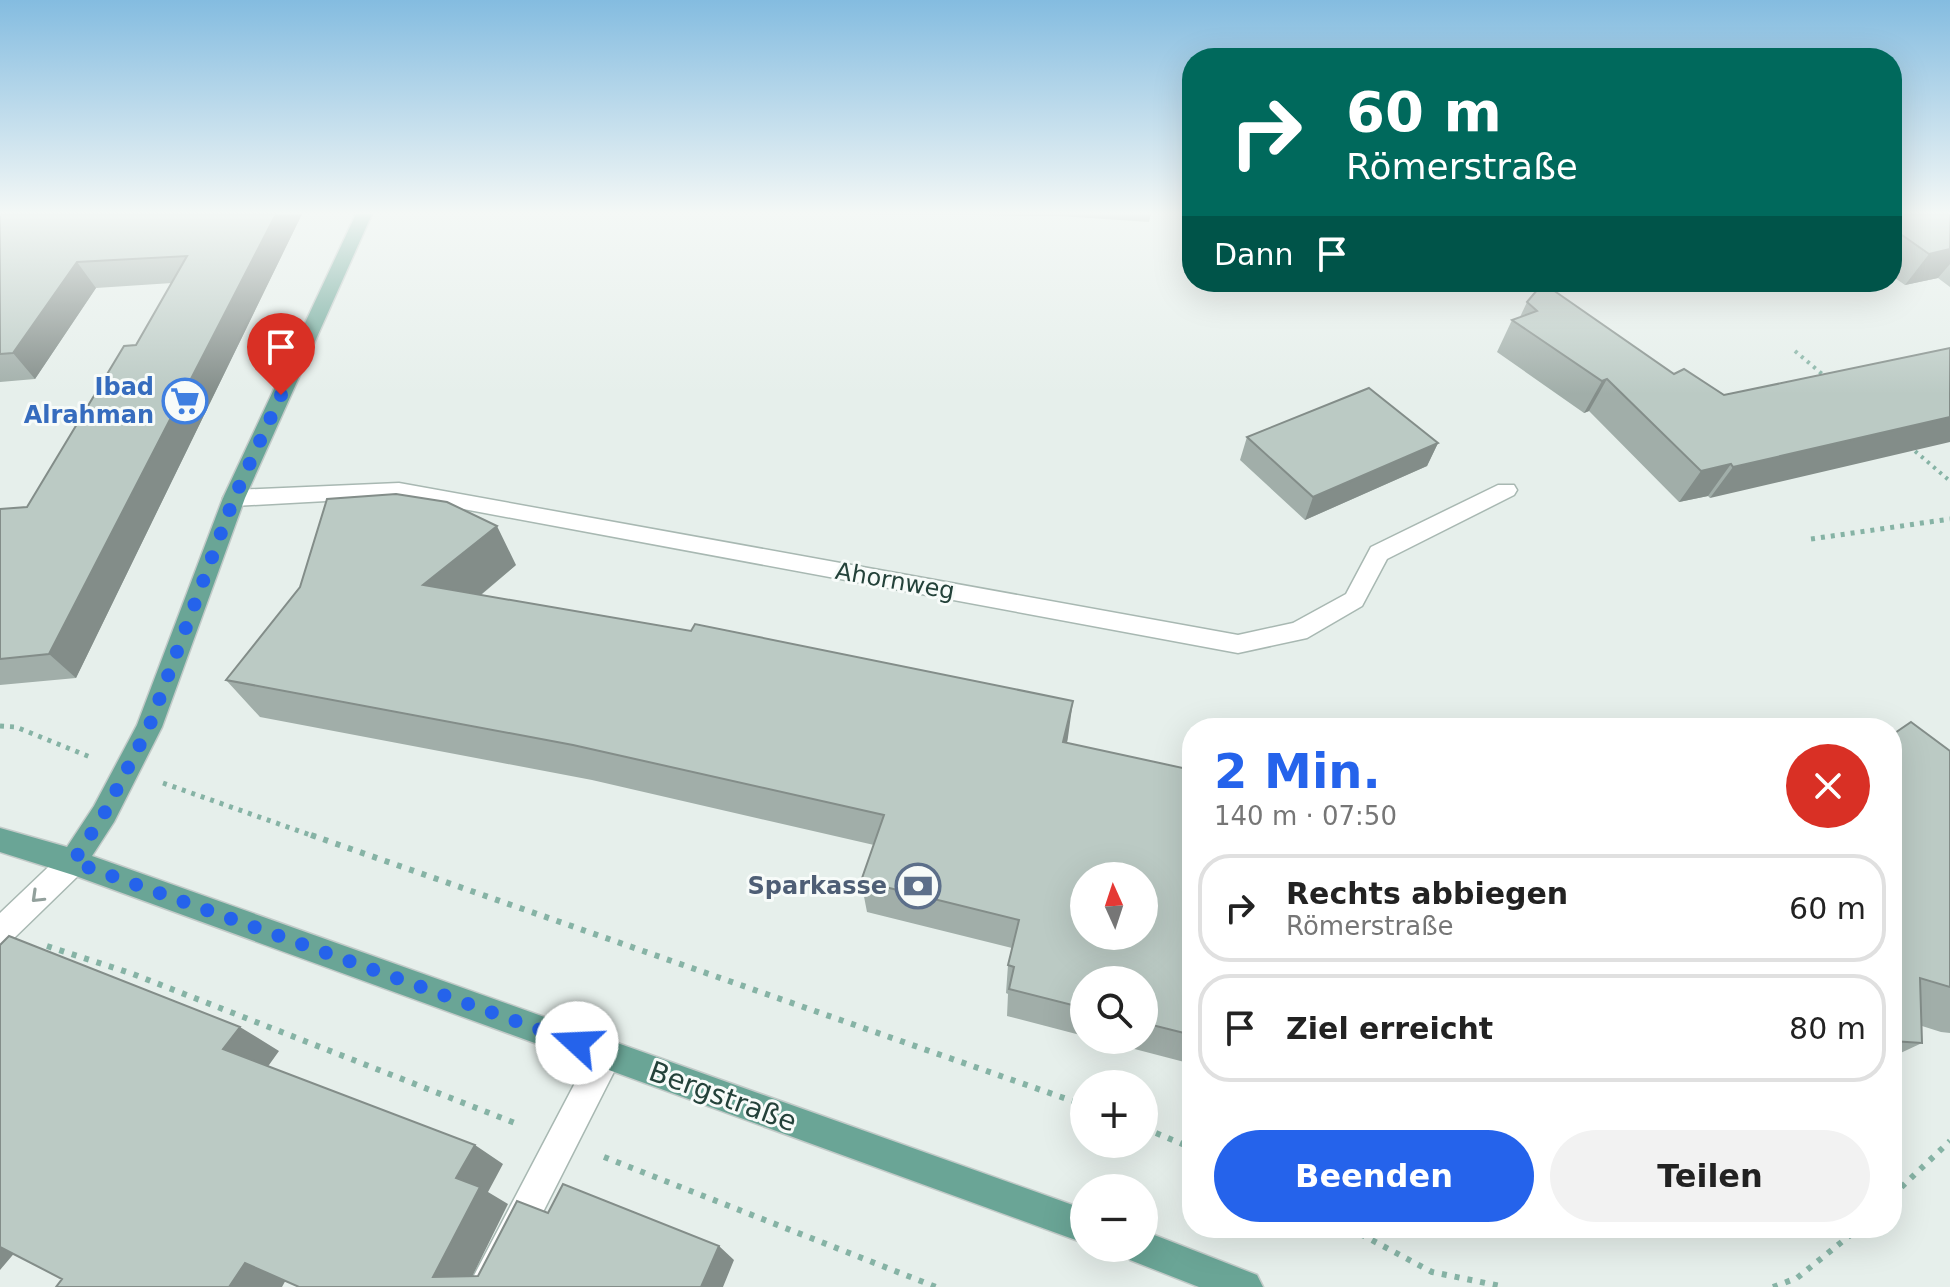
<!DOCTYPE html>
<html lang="de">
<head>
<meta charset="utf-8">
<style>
	body { margin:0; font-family:"DejaVu Sans",sans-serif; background:#f2f2f2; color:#222; height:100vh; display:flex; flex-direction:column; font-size:30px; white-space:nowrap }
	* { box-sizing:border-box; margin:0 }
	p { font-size:26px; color:#767676 }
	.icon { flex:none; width:44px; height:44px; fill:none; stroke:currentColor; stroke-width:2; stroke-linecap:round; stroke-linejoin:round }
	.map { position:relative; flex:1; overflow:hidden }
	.side { position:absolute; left:1182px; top:718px; width:720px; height:520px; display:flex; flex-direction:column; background:#fff; border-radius:32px; box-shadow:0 8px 32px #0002 }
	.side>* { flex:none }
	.top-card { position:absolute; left:1182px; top:48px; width:720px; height:244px; border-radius:32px; box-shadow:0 8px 32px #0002; background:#00695c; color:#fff; overflow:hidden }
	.needle { width:52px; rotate:357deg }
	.fabs { position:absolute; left:1070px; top:862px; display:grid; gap:16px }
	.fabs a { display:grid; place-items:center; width:88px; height:88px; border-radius:50%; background:#fff; box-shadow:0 8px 32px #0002; font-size:40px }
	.pin { position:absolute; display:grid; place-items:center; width:68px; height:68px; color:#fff; margin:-82px -34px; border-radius:50% 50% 50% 0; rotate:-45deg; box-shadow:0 0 8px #0007 }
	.pin .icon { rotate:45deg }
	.me { position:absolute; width:88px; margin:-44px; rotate:290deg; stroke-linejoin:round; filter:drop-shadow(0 0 6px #0008) }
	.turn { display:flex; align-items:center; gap:28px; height:168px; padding:0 32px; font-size:36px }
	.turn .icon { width:104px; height:104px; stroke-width:2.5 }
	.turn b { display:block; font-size:56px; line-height:68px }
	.then { display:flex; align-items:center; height:76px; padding:0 32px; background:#0003; gap:16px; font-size:30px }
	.round { display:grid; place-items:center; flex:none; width:84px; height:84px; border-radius:42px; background:#f2f2f2 }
	.overview { display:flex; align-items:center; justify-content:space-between; height:136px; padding:0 32px }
	h1 { font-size:48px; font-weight:800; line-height:60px; color:#2563eb }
	.cta { display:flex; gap:16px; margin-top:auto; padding:16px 32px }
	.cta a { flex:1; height:92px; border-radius:48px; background:#2563eb; color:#fff; font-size:32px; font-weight:800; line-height:92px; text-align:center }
	.cta a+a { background:#f2f2f2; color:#222 }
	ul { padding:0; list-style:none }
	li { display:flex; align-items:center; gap:24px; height:108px; margin:0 16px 12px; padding:0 16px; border:4px solid #e0e0e0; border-radius:32px }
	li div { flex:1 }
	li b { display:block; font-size:30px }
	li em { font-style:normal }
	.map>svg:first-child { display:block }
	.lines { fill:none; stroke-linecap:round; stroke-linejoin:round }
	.minor-casing { stroke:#a8b8b2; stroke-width:3 }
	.major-casing { stroke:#c2cac8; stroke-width:3 }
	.path-far2 { stroke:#86b3a5; stroke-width:4; stroke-dasharray:3 5; stroke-linecap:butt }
	.path-far1 { stroke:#86b3a5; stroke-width:5; stroke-dasharray:4 6; stroke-linecap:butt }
	.path { stroke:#86b3a5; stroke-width:6; stroke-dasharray:5 8; stroke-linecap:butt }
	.minor { fill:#fff; fill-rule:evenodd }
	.major { fill:#6aa596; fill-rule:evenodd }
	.wall { fill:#a1aea9 }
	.shaded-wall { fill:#838d89 }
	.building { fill:#bbcac4; stroke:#838d89; stroke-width:2; fill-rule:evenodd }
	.oneway { stroke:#92a09c }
	.route { stroke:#2563eb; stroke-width:14; stroke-dasharray:0 25.2 }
	.labels { text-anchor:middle; stroke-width:6; stroke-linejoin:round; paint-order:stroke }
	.shop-label { font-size:24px; font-weight:bold; fill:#366cbe; stroke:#f7fbf9; text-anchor:end }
	.street-label { font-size:24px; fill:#24423a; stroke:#f7fbf9 }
	.service-label { font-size:24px; font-weight:bold; fill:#4e5e75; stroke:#f7fbf9; text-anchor:end }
	.near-street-label { font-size:28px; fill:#24423a; stroke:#f7fbf9 }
</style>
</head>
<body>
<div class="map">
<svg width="1950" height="1287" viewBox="0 0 1950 1287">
	<rect width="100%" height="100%" fill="#e6efeb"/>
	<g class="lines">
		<g class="minor-casing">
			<path id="minor" d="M 399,483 L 1238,635 L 1293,623 L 1346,594 L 1371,547 L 1498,485 L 1514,485 L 1517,490 L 1514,495 L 1387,559 L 1362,606 L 1307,638 L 1238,653 L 399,497 L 234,506 L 226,503 L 223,498 L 226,493 L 234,490 Z
				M 73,849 L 83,853 L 87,862 L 83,871 L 10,942 L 0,946 L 0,913 L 63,853 Z
				M 607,1038 L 618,1043 L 623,1054 L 505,1287 L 468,1287 L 596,1043 Z"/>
		</g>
		<g class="major-casing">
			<path id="major" d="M 356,214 L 372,214 L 245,498 L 162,727 L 114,822 L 92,856 L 1084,1209 L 1084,1243 L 73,875 L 0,852 L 0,828 L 67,847 L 94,806 L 137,725 L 223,498 Z
				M 1144,1231 L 1257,1275 L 1263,1287 L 1199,1287 L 1130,1260 L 1125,1248 L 1144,1248 Z"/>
		</g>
		<path class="path-far2" d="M 1795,351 L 1828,379
			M 1909,446 L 1950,481"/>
		<path class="path-far1" d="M 1811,539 L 1950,519
			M 0,726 L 16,727 L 90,757
			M 163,783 L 316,837"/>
		<path class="path" d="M 311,835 L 1084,1105
			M 47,946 L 133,974 L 520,1125
			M 1144,1128 L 1192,1148
			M 604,1157 L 936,1287
			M 1892,1196 L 1950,1141
			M 1349,1228 L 1432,1272 L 1505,1287
			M 1773,1287 L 1797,1278 L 1859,1228"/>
		<use href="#minor" class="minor"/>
		<use href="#major" class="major"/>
	</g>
	<path class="wall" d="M 0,214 L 302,214 L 76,678 L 0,685 L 0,509 L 27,507 L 136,345 L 172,283 L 96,288 L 35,379 L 0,382 Z
		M 857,214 L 1151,214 L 1149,222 L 1060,216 Z
		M 1892,214 L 1950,214 L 1950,287 L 1938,278 L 1905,285 L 1892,276 Z
		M 1527,302 L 1674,374 L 1724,395 L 1950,348 L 1710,498 L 1708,496 L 1679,502 L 1589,411 L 1584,413 L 1497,352 L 1512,320 L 1520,317 Z
		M 1247,437 L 1438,443 L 1427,466 L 1305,520 L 1240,460 Z
		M 516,565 L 481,595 L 1068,737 L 1067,743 L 1192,770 L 1192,1064 L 1100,1040 L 1144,1040 L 1144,980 L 1084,980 L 1084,1036 L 1007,1016 L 1008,994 L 1006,993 L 1008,965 L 1012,948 L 867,912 L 861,881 L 874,845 L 592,780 L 260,717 L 226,680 Z
		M 1892,735 L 1950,751 L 1950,1033 L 1941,1032 L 1922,1026 L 1922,1043 L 1892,1057 Z"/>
	<path class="shaded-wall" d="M 276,214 L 302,214 L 76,678 L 49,654 Z
		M 1950,249 L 1950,264 L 1938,278 L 1905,285 L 1929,254 Z
		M 77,262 L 96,288 L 35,379 L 13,353 Z
		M 1607,379 L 1589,411 L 1584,413 L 1602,381 Z
		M 1950,417 L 1950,442 L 1710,498 L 1733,467 Z
		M 1438,443 L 1427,466 L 1305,520 L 1313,497 Z
		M 1731,464 L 1708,496 L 1679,502 L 1701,471 Z
		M 497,526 L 516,565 L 447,623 L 423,585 Z
		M 1073,701 L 1068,737 L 1059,778 L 1063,742 Z
		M 240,1027 L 279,1051 L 264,1072 L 223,1049 Z
		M 475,1145 L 503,1164 L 488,1192 L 508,1204 L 467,1287 L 433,1277 L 456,1178 Z
		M 0,1238 L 23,1243 L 0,1270 Z
		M 719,1246 L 734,1260 L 723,1287 L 701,1287 Z
		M 245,1263 L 288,1276 L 282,1287 L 229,1287 Z"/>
	<path class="building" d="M 0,214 L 276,214 L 49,654 L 0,659 L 0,509 L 27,507 L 124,346 L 136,345 L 187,256 L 77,262 L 13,353 L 0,354 Z
		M 1892,214 L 1950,214 L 1950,249 L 1929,254 L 1892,228 Z
		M 1543,283 L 1674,374 L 1684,369 L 1724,395 L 1950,348 L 1950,417 L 1733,467 L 1731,464 L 1701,471 L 1607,379 L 1602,381 L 1512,320 L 1537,311 L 1527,302 Z
		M 1369,388 L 1438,443 L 1313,497 L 1247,437 Z
		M 396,494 L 447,502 L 497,526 L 423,585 L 691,631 L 695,624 L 1073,701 L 1063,742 L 1192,770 L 1192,1035 L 1144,1023 L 1144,980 L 1084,980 L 1084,1008 L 1009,989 L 1014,967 L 1008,965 L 1019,920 L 861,881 L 884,815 L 573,745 L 226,680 L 300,587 L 327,499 ZM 1084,876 L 1144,876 L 1144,936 L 1084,936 Z
		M 1911,722 L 1950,751 L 1950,987 L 1920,978 L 1922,1043 L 1892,1041 L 1892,735 Z
		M 9,936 L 240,1027 L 223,1049 L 475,1145 L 456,1178 L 480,1187 L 433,1277 L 478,1276 L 517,1201 L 548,1213 L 563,1184 L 719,1246 L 701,1287 L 299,1287 L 245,1263 L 229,1287 L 56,1287 L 62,1279 L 0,1247 L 0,945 Z"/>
	<defs><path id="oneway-chevron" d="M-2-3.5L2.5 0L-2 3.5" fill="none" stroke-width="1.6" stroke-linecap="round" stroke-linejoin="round" transform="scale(2)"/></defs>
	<use class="oneway" href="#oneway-chevron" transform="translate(37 897) rotate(136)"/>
	<linearGradient id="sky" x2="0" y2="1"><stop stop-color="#84bce0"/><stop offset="0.54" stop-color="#f4f8f6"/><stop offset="1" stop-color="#f4f8f6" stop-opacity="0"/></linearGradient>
	<rect width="1950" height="394" fill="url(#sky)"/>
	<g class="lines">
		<path class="route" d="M 281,395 L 234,498 L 149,727 L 104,814 L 73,862 L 577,1043"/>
	</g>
	<defs>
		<g id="supermarket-ring" transform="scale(2.3)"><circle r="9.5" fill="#f7fbf9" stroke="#3f7fe0" stroke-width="1.5"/><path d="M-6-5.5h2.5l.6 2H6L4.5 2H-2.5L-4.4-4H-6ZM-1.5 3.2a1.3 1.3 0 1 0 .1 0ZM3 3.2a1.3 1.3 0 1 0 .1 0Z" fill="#3f7fe0"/></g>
		<g id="bank-ring" transform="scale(2.3)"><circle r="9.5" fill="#f7fbf9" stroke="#5c6f8a" stroke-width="1.5"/><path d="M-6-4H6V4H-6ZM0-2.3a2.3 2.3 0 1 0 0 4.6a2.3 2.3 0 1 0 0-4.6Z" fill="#5c6f8a"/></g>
	</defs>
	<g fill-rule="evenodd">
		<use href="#supermarket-ring" x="185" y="401"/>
		<use href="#bank-ring" x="918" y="886"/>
	</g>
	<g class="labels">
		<g class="shop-label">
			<text x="154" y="395">Ibad<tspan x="154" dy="28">Alrahman</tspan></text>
		</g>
		<g class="street-label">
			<text transform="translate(895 581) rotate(10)" y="8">Ahornweg</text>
		</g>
		<g class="service-label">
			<text x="887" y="894">Sparkasse</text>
		</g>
		<g class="near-street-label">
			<text transform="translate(723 1096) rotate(20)" y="10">Bergstraße</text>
		</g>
	</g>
</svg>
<div class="fabs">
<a><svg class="needle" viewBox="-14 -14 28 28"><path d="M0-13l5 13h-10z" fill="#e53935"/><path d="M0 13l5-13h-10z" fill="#767676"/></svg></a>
<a><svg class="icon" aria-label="search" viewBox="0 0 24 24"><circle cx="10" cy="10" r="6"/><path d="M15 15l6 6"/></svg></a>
<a>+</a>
<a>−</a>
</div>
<div class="pin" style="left:281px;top:395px;background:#d93025"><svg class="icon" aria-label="arrive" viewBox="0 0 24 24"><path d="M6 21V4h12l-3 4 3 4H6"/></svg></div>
<svg class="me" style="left:577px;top:1043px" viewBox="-20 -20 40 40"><circle r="19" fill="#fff"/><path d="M0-13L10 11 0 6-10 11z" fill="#2563eb"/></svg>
<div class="top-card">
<div class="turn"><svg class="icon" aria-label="right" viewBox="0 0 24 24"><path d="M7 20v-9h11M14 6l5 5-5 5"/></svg><div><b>60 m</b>Römerstraße</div></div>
<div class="then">Dann<svg class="icon" aria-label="arrive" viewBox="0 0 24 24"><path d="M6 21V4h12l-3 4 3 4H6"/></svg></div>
</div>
<section class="side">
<div class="overview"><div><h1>2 Min.</h1><p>140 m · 07:50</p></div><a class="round" style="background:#d93025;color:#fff"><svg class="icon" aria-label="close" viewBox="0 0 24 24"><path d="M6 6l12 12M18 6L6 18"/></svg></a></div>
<ul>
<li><svg class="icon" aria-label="right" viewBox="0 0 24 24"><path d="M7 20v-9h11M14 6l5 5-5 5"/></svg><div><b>Rechts abbiegen</b><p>Römerstraße</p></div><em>60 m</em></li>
<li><svg class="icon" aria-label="arrive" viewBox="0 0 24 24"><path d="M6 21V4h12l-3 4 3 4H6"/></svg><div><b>Ziel erreicht</b></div><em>80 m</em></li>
</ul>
<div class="cta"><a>Beenden</a><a>Teilen</a></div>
</section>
</div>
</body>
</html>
